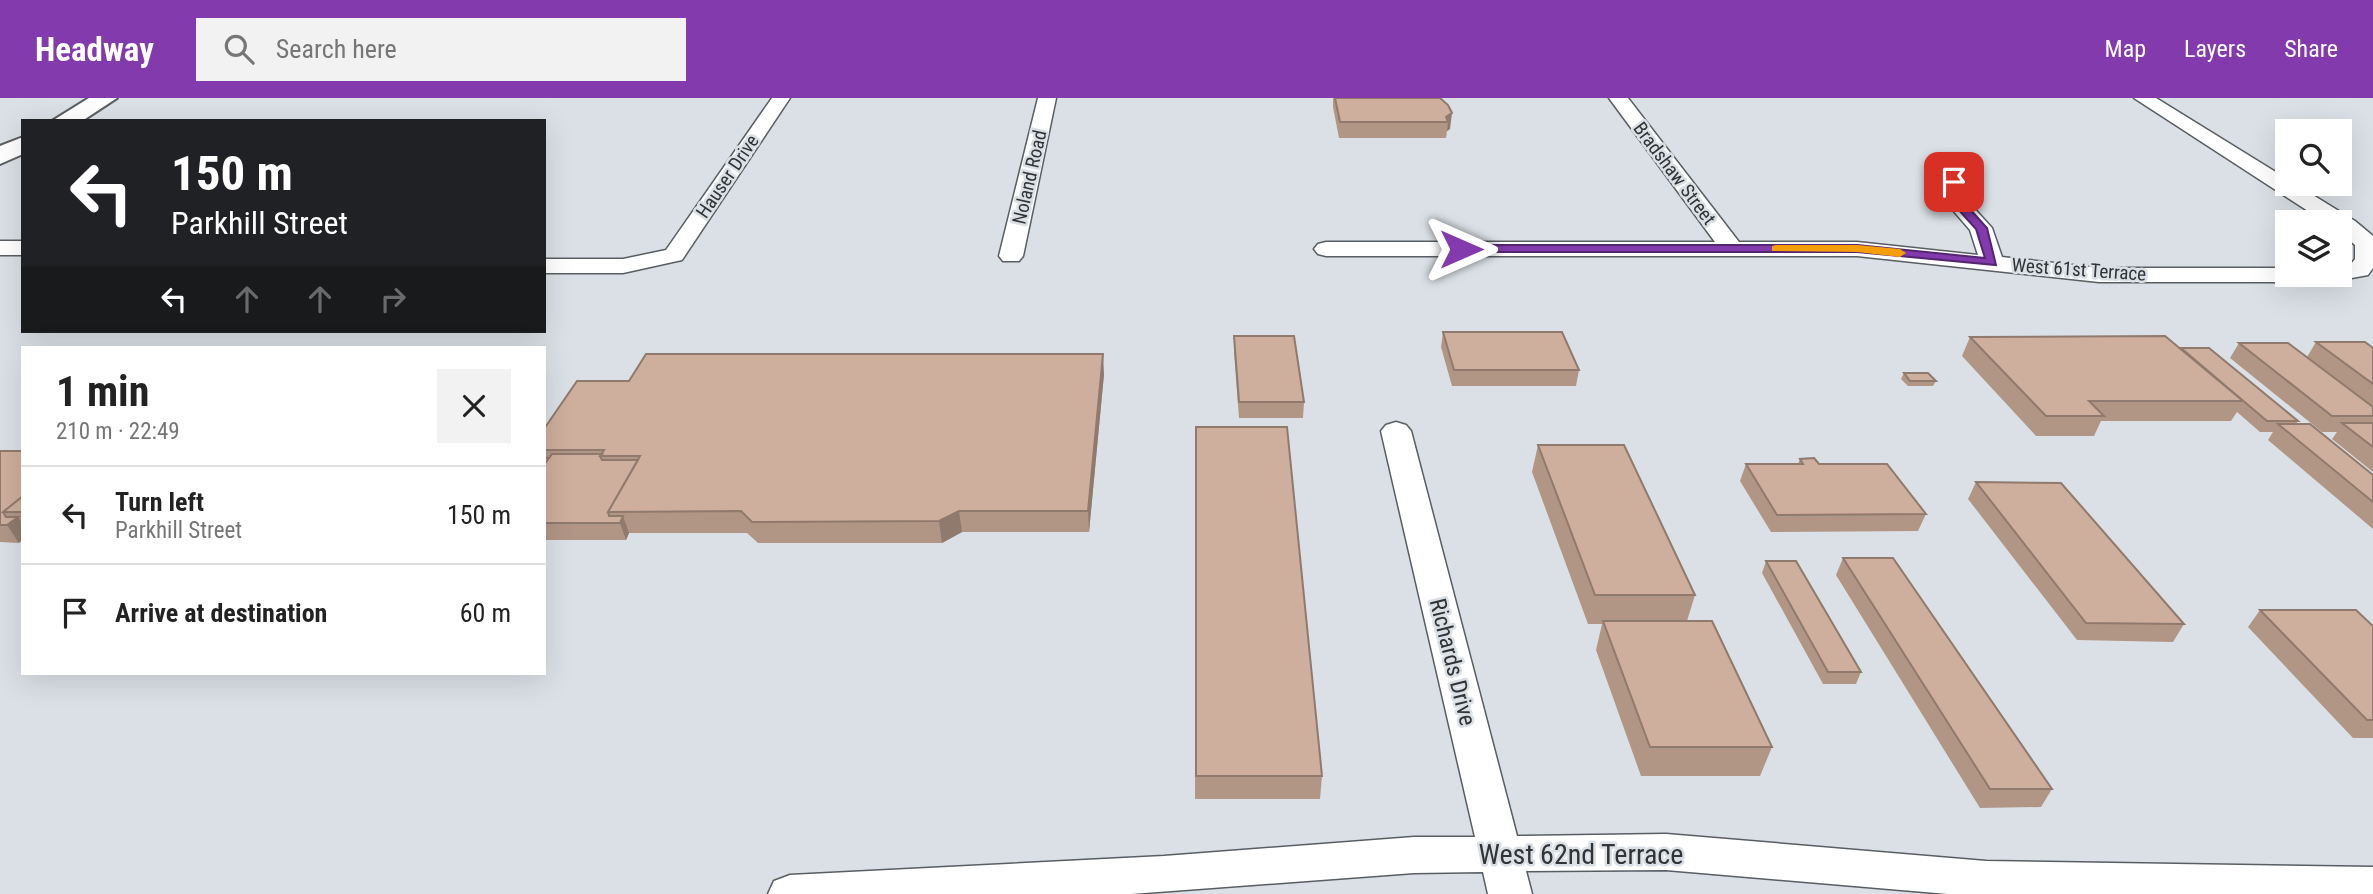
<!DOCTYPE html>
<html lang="en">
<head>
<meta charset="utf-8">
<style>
	body { margin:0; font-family:"Roboto Condensed",sans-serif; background:#f2f2f2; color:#222; height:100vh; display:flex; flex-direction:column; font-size:26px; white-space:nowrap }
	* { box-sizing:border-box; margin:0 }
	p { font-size:23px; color:#767676 }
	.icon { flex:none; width:38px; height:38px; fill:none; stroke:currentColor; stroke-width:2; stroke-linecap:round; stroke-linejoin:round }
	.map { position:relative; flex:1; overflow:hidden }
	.sheet { position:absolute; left:21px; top:248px; width:525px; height:329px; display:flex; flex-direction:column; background:#fff; border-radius:0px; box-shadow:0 7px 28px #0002 }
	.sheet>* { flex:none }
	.guide { position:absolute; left:21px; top:21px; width:525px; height:214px; border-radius:0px; box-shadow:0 7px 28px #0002; background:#202124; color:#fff; overflow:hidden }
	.controls { position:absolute; left:2275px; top:21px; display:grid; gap:14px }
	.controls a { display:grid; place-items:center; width:77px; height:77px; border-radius:0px; background:#fff; box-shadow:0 7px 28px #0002; font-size:35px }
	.pin { position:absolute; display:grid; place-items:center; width:60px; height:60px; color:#fff; margin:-30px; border-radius:14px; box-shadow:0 4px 10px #0006 }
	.me { position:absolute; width:77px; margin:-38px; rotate:90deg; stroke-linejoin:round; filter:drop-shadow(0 0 5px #0008) }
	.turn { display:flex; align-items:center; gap:24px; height:147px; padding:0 35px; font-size:32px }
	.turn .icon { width:91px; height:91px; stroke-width:2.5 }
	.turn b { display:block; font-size:49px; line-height:60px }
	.lanes { display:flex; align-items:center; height:66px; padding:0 35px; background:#0003; justify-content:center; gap:35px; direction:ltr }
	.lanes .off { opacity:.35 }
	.round { display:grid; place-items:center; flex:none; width:74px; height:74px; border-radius:0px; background:#f2f2f2 }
	.overview { display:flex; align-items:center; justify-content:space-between; height:119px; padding:0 35px }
	h1 { font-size:42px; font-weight:700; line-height:52px }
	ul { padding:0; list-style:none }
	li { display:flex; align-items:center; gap:21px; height:98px; padding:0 35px; border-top:2px solid #e0e0e0 }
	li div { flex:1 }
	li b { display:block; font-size:26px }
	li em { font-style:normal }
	header { display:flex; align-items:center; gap:42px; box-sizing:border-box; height:98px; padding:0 35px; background:#833aac; color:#fff }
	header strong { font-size:33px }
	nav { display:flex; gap:38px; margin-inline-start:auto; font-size:24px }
	.search { width:490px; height:63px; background:#f2f2f2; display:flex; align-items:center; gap:18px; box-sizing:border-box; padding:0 24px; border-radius:0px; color:#767676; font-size:26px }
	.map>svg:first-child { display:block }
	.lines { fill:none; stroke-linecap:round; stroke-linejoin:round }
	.minor-casing { stroke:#585e62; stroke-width:3 }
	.secondary-casing { stroke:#585e62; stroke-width:4 }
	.minor { fill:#fff; fill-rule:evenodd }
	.secondary { fill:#fff; fill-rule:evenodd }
	.wall { fill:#b19686 }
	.shaded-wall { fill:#907a6d }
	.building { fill:#ceae9c; stroke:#907a6d; stroke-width:2 }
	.route { fill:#833aac; stroke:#552670; stroke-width:2 }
	.slow { fill:#f59e0b }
	.labels { text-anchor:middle; stroke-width:5; stroke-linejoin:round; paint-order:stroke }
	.far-street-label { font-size:19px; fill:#313335; stroke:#dae0e5 }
	.street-label { font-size:23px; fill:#313335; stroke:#dae0e5 }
	.near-street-label { font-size:28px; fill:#313335; stroke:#dae0e5 }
</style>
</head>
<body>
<header>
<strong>Headway</strong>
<div class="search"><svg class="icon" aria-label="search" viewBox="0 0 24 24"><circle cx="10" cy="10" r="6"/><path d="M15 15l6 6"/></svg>Search here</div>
<nav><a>Map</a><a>Layers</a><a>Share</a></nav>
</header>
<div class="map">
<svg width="2373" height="796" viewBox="0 0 2373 796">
	<rect width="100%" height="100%" fill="#dae0e5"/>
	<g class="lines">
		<g class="minor-casing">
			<path id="minor" d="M 772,0 L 790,0 L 682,162 L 623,175 L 544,175 L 544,161 L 623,161 L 666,152 Z
				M 1038,0 L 1056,0 L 1023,158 L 1019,163 L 1003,163 L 999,158 Z
				M 1609,0 L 1628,0 L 1739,144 L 1857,144 L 1978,157 L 1970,132 L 1951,110 L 1943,84 L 1954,78 L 1962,79 L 1972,108 L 1992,130 L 2002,159 L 2099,170 L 2287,170 L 2287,177 L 2340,177 L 2340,168 L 2351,166 L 2355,161 L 2355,147 L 2340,134 L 2340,124 L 2325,124 L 2134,0 L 2156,0 L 2287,81 L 2287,86 L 2295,86 L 2355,123 L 2373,138 L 2373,170 L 2368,177 L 2330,184 L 2099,184 L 1857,158 L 1326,158 L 1318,156 L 1314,151 L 1318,146 L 1326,144 L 1715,144 Z
				M 0,143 L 23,143 L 23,157 L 0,157 Z
				M 1396,324 L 1406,327 L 1411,333 L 1517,738 L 1666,736 L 1986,763 L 2373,769 L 2373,796 L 1948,796 L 1666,772 L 1526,773 L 1532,796 L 1488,796 L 1483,774 L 1414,775 L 1131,796 L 768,796 L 774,783 L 790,777 L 1164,758 L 1414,739 L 1475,739 L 1381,333 L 1386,327 Z"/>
		</g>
		<g class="secondary-casing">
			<path id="secondary" d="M 89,0 L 117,0 L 82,23 L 52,23 Z
				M 23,39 L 23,56 L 0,66 L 0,48 Z"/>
		</g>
		<use href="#minor" class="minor"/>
		<use href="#secondary" class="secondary"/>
	</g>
	<path class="wall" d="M 1333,0 L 1440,0 L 1448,7 L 1450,31 L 1447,33 L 1446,40 L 1339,40 L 1333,9 Z
		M 1443,234 L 1579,272 L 1576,288 L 1452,288 L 1441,249 Z
		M 1234,238 L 1304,304 L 1303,320 L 1239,320 L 1234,254 Z
		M 1970,239 L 2180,251 L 2181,250 L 2298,323 L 2296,326 L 2373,377 L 2373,431 L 2268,342 L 2273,334 L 2260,334 L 2237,314 L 2231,323 L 2101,323 L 2094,338 L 2036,338 L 1962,258 Z
		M 2316,244 L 2373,250 L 2373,374 L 2332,341 L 2337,334 L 2322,334 L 2230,260 L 2239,245 L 2307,259 Z
		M 1904,275 L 1936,283 L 1933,288 L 1908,288 L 1901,281 Z
		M 1104,276 L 1089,434 L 962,434 L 942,445 L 758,445 L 747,435 L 629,435 L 626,442 L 544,442 L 544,331 Z
		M 1196,329 L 1322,678 L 1320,701 L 1195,701 Z
		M 1538,347 L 1695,497 L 1687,523 L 1772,649 L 1760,678 L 1641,678 L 1596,552 L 1602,526 L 1588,526 L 1532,374 Z
		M 0,353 L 23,353 L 23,441 L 19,445 L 0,444 Z
		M 1800,361 L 1819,366 L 1926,416 L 1918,433 L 1771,434 L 1740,383 L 1746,366 L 1798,366 Z
		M 1976,384 L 2184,526 L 2173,544 L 2077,542 L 1968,401 Z
		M 1843,460 L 2052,691 L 2041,709 L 1980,710 L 1836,477 Z
		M 1766,463 L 1861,574 L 1856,586 L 1823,586 L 1762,475 Z
		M 2260,512 L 2373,528 L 2373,640 L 2353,640 L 2248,529 Z"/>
	<path class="shaded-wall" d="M 1452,15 L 1450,31 L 1447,33 L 1448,24 L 1446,19 Z
		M 1103,256 L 1104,276 L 1089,434 L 1088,413 Z
		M 959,413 L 962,434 L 942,445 L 939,423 Z
		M 623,418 L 629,435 L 626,442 L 620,425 Z
		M 18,419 L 23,426 L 23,441 L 19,445 L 7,427 Z"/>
	<path class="building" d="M 1335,0 L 1440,0 L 1448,7 L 1452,15 L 1446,19 L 1448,24 L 1340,24 Z
		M 1443,234 L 1562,234 L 1579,272 L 1454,272 Z
		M 1234,238 L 1294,238 L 1304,304 L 1239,304 Z
		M 2165,238 L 2243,303 L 2089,303 L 2104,318 L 2046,318 L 1970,239 Z
		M 2316,244 L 2365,244 L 2373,250 L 2373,286 Z
		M 2239,245 L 2288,245 L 2373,309 L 2373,318 L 2332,318 Z
		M 2181,250 L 2209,250 L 2298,323 L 2267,323 Z
		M 646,256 L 1103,256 L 1088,413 L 959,413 L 939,423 L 752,424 L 741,413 L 608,414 L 640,358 L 600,358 L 604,352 L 544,352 L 544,331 L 577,283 L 629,283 Z
		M 1904,275 L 1928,275 L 1936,283 L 1910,283 Z
		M 2342,325 L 2373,325 L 2373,349 Z
		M 2278,326 L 2310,326 L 2373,377 L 2373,404 Z
		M 1196,329 L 1287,329 L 1322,678 L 1196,678 Z
		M 1538,347 L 1624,347 L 1695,497 L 1595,497 Z
		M 0,353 L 23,353 L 23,398 L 3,414 L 6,419 L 18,419 L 7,427 L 0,427 Z
		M 552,356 L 602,356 L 600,358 L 602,362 L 638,362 L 608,414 L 609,418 L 623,418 L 620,425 L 544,425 L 544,367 Z
		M 544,360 L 549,360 L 544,367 Z
		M 1814,360 L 1819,366 L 1887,366 L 1926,416 L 1777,417 L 1746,366 L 1803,366 L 1800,361 Z
		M 1976,384 L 2061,385 L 2184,526 L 2086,525 Z
		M 23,398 L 23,414 L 3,414 Z
		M 1843,460 L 1893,460 L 2052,691 L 1990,691 Z
		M 1766,463 L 1796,463 L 1861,574 L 1828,574 Z
		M 2260,512 L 2356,512 L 2373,528 L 2373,622 L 2367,622 Z
		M 1603,523 L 1712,523 L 1772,649 L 1650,649 Z"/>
	<path class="route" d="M 1950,82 L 1958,82 L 1968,109 L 1987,130 L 1996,167 L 1857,154 L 1461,154 L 1455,151 L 1461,147 L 1857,147 L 1985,160 L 1976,131 L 1957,110 Z"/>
	<path class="slow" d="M 1776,147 L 1857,147 L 1900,151 L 1906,155 L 1900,159 L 1857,154 L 1772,153 L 1772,148 Z"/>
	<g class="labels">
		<g class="far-street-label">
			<text transform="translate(1675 75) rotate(53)" y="7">Bradshaw Street</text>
			<text transform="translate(727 78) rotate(-56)" y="7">Hauser Drive</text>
			<text transform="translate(1029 79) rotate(-77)" y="7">Noland Road</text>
			<text transform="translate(2079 171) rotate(4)" y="7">West 61st Terrace</text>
		</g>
		<g class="street-label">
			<text transform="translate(1453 564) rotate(76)" y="8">Richards Drive</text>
		</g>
		<g class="near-street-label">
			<text x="1581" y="766">West 62nd Terrace</text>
		</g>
	</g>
</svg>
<div class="controls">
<a><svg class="icon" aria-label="search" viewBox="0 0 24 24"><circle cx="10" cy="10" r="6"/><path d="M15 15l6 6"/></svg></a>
<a><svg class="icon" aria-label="layers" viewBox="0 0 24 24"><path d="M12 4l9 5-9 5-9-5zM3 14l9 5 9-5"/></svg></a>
</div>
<div class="pin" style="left:1954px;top:84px;background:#d93025"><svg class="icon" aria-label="arrive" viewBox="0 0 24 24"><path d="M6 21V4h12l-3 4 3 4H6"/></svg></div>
<svg class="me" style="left:1461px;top:151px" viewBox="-20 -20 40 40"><path d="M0-17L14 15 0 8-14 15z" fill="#833aac" stroke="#fff" stroke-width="4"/></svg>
<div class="guide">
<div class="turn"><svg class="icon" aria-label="left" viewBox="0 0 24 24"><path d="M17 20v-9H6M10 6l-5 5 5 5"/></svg><div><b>150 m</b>Parkhill Street</div></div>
<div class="lanes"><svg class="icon" aria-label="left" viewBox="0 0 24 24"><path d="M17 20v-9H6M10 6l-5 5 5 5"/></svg><svg class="icon off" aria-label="ahead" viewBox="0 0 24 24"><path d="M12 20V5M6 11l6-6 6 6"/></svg><svg class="icon off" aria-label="ahead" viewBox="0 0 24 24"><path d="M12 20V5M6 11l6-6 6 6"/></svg><svg class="icon off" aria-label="right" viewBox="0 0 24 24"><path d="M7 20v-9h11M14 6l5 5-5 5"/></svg></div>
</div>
<section class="sheet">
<div class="overview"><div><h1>1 min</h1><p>210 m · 22:49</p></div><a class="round"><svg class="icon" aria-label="close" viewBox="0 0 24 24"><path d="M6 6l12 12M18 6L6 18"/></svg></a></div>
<ul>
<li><svg class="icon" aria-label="left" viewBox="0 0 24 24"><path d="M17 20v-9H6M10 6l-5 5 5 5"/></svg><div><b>Turn left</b><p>Parkhill Street</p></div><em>150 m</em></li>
<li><svg class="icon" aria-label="arrive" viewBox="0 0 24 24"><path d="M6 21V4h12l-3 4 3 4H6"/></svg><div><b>Arrive at destination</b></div><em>60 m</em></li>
</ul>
</section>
</div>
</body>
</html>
